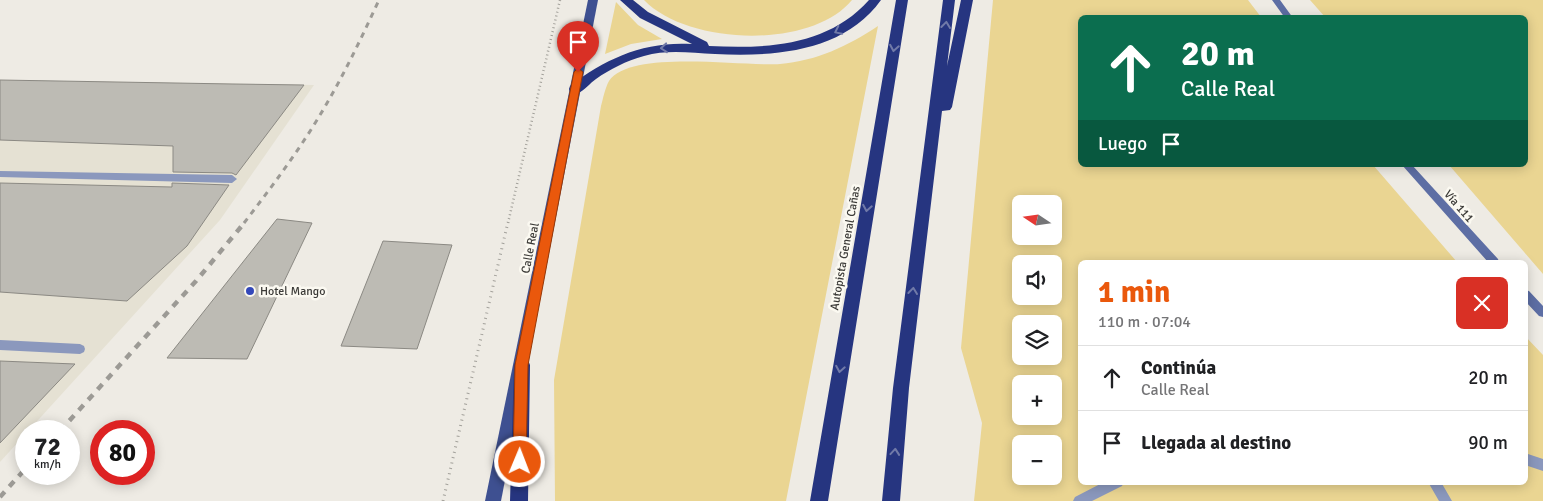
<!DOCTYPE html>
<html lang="es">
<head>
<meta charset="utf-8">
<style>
	body { margin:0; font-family:Signika,sans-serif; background:#f6f6f6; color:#202124; height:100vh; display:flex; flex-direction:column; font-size:19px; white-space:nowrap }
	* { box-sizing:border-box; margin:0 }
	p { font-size:16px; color:#757577 }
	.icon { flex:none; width:28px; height:28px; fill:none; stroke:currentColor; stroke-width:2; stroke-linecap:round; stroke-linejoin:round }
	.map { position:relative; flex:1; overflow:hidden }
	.sheet { position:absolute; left:1078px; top:260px; width:450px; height:225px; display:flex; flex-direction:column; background:#fff; border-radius:8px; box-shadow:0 2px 12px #0003 }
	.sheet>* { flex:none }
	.top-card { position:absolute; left:1078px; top:15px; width:450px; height:152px; border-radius:8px; box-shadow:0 2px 12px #0003; background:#0b6e4f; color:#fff; overflow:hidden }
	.needle { width:32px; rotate:283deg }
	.fabs { position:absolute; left:1012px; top:195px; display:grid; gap:10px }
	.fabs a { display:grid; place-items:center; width:50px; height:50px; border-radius:8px; background:#fff; box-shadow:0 2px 12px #0003; font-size:25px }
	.speed { position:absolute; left:15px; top:420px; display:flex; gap:10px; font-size:25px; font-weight:700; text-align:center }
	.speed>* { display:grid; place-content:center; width:65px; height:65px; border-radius:50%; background:#fff; box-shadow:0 2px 12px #0003; line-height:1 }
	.speed small { font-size:12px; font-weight:400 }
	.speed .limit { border:8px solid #d22; background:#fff; color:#111 }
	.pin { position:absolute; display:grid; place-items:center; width:42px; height:42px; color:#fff; margin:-51px -21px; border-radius:50% 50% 50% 0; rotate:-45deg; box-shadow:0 0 5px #0007 }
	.pin .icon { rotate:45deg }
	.me { position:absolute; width:55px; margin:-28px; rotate:1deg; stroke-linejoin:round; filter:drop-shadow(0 0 4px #0008) }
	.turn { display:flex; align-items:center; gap:18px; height:105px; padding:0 20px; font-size:22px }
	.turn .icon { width:65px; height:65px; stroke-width:2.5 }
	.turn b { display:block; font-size:35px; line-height:42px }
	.then { display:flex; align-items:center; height:48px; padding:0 20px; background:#0003; gap:10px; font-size:19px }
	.round { display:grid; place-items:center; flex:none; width:52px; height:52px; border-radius:8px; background:#f6f6f6 }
	.overview { display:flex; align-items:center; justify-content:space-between; height:85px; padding:0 20px }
	h1 { font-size:30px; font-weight:700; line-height:38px; color:#ea580c }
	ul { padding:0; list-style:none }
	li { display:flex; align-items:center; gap:15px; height:65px; padding:0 20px; border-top:1px solid #e0e0e0 }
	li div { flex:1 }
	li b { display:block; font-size:19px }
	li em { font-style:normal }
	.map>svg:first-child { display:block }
	.built { fill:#e5e1d3 }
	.green { fill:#ead592; fill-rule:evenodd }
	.building { fill:#bdbbb4; stroke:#8b8983 }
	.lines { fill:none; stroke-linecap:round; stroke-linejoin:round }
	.path-far1 { stroke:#a3a19b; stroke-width:2.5; stroke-dasharray:1 3; stroke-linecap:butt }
	.path { stroke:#a3a19b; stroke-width:3; stroke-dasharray:1 4.5; stroke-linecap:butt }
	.lane { fill:#8b98bd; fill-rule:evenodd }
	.secondary { fill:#5d6ea4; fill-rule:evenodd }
	.primary { fill:#3e5091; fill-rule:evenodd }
	.highway { fill:#263580; fill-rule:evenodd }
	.rail-far1 { stroke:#9c9a95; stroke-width:3; stroke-dasharray:5.5 5.5; stroke-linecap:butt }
	.rail { stroke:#9c9a95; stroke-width:4.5; stroke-dasharray:7 7; stroke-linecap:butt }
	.oneway { stroke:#717aa8 }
	.route { fill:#ea580c; stroke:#983908 }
	.poi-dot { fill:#3448ba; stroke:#fbf9f1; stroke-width:2 }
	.labels { text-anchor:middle; stroke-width:5; stroke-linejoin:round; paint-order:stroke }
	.street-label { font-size:12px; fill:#3c3b38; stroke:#fbf9f1 }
	.poi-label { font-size:12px; fill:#3c3b38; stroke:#fbf9f1; text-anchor:start }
</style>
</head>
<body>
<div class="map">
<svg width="1543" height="501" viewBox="0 0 1543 501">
	<rect width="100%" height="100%" fill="#eeebe4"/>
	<path class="built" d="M 0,80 L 314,85 L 220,220 L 0,462 Z"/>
	<path class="green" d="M 644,0 L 852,0 C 811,50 687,45 644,0 Z
		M 993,0 L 1248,0 L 1261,17 L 1080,18 L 1080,165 L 1373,165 L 1457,262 L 1080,262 L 1080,482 L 1525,482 L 1525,336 L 1543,355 L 1543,501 L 974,501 L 982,423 L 961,348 ZM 1021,204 L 1054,204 L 1054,236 L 1021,236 ZM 1021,264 L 1054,264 L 1054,296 L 1021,296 ZM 1021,324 L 1054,324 L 1054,356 L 1021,356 ZM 1021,384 L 1054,384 L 1054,416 L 1021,416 ZM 1021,444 L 1054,444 L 1054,476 L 1021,476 Z
		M 1310,0 L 1543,0 L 1543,274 L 1449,165 L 1525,165 L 1525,18 L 1325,17 Z
		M 616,2 L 638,25 L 662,39 L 631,44 L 605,54 Z
		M 878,26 L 786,501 L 555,501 L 554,380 L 601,106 C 603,99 605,88 609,81 C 631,49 742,67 780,64 C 816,61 848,46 878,26 Z"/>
	<path class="building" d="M 0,80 L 233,84 L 304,85 L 236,175 L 232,173 L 173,172 L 173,146 L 0,140 Z
		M 0,183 L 172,187 L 172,183 L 229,185 L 187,246 L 127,301 L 0,292 Z
		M 277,219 L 312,223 L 247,359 L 167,358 Z
		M 383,241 L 452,245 L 417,349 L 341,346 Z
		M 0,361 L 75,364 L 0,443 Z"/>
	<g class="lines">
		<path class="path-far1" d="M 508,223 L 560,0"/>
		<path class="path" d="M 443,501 L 508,222"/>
		<path class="lane" d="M 0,171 L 232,175 L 237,179 L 232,183 L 0,177 Z
			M 0,340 L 80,344 L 84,346 L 85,349 L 84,352 L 80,354 L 0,350 Z
			M 1525,453 L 1543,459 L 1543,471 L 1525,465 Z
			M 1104,482 L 1124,482 L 1122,486 L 1092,501 L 1073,501 L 1075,497 Z
			M 1428,482 L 1441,482 L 1452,501 L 1439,501 Z"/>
		<path class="secondary" d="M 1272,0 L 1280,0 L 1293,18 L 1285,18 Z
			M 1402,165 L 1412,165 L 1498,259 L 1499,262 L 1488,262 Z
			M 1525,290 L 1529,291 L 1543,306 L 1543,317 L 1539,316 L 1525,301 Z"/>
		<path class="primary" d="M 588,0 L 598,0 L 501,501 L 485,501 Z"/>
		<path class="highway" d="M 620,0 L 633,0 L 648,12 L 707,42 L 709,46 C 767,49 828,46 869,0 L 881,0 C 844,52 774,57 715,54 C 691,53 668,49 644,56 C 626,61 610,69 596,79 C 590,83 584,91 578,93 C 574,94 574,93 570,92 L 569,89 L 570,86 C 606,58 645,41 692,44 L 640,18 Z
			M 896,0 L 908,0 L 828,501 L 810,501 Z
			M 943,0 L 955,0 L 947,66 L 961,0 L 973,0 L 952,107 L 950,110 L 942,111 L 909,388 L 900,501 L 882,501 L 893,388 Z
			M 522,358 L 528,360 L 530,365 L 528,501 L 510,501 L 514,365 L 516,360 Z"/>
		<path class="rail-far1" d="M 244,223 C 270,189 295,156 317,120 C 341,81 360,41 379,0"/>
		<path class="rail" d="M 60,431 L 196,281 L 245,222
			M 0,497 L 26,468"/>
	</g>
	<defs><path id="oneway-chevron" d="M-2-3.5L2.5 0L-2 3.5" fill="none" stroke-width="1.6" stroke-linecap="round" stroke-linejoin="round" transform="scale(1.25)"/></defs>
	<g class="oneway">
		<use href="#oneway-chevron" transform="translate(946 25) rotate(-83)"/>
		<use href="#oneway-chevron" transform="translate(838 31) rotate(154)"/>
		<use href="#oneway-chevron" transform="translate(664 48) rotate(175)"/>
		<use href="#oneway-chevron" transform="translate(894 48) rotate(100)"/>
		<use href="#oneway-chevron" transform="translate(867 208) rotate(100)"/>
		<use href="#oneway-chevron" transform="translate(913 291) rotate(-83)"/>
		<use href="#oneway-chevron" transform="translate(840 369) rotate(100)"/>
		<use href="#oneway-chevron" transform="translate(895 452) rotate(-85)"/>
	</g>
	<path class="route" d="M 578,68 L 583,72 L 528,365 L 526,462 L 524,467 L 520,468 L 515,467 L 513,462 L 515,365 L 574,72 Z"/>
	<circle class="poi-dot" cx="250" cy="291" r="5"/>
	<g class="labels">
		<g class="street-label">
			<text transform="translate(1459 206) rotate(49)" y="4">Vía 111</text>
			<text transform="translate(530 248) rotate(-79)" y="4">Calle Real</text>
			<text transform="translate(845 248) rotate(-80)" y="4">Autopista General Cañas</text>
		</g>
		<g class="poi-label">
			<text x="260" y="295">Hotel Mango</text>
		</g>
	</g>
</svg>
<div class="fabs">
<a><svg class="needle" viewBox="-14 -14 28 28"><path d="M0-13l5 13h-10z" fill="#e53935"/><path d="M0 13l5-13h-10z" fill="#757577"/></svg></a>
<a><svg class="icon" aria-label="sound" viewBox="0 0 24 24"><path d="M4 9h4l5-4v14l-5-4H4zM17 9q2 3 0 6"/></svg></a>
<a><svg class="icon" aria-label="layers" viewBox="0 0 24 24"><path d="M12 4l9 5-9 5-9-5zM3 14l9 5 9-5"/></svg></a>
<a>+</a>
<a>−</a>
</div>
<div class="speed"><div>72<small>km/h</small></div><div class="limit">80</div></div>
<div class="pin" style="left:578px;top:72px;background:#d93025"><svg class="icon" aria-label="arrive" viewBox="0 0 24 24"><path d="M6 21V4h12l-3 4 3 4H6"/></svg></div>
<svg class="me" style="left:520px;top:462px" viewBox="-20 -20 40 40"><circle r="17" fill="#ea580c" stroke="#fff" stroke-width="3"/><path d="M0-11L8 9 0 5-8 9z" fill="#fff"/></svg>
<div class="top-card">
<div class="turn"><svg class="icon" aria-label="ahead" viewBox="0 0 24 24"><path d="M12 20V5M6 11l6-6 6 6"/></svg><div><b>20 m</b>Calle Real</div></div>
<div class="then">Luego<svg class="icon" aria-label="arrive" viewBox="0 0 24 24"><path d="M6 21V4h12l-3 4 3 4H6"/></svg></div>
</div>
<section class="sheet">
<div class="overview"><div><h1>1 min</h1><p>110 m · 07:04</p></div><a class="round" style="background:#d93025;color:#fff"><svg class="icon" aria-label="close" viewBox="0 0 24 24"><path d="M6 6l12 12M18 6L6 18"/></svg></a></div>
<ul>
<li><svg class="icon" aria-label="ahead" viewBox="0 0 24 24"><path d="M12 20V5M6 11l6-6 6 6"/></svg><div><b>Continúa</b><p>Calle Real</p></div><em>20 m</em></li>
<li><svg class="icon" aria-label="arrive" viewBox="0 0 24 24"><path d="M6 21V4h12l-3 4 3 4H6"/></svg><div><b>Llegada al destino</b></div><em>90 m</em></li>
</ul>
</section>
</div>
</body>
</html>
